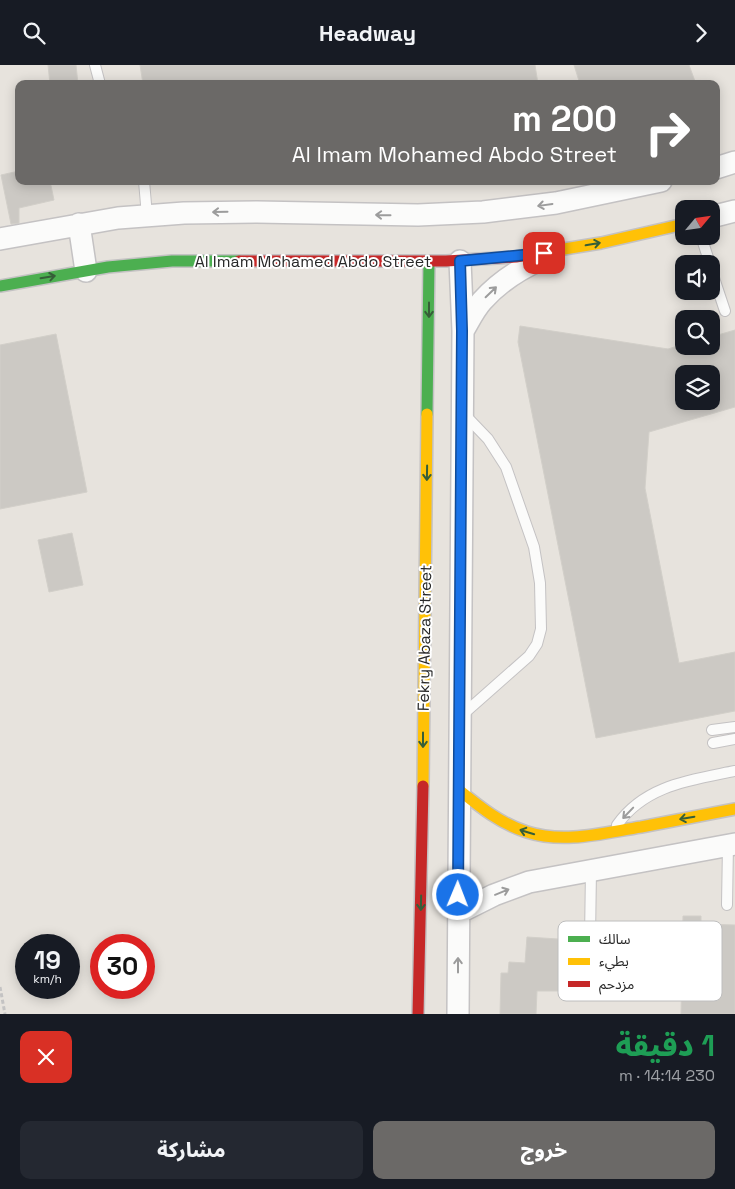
<!DOCTYPE html>
<html lang="ar">
<head>
<meta charset="utf-8">
<style>
	body { margin:0; font-family:"Space Grotesk","Noto Sans Arabic",sans-serif; background:#242831; color:#f1f3f6; direction:rtl; height:100vh; display:flex; flex-direction:column; font-size:19px; white-space:nowrap }
	* { box-sizing:border-box; margin:0 }
	p { font-size:16px; color:#9ea1a6 }
	.icon { flex:none; width:28px; height:28px; fill:none; stroke:currentColor; stroke-width:2; stroke-linecap:round; stroke-linejoin:round }
	.map { position:relative; height:949px; overflow:hidden; direction:ltr }
	.drawer { display:flex; flex-direction:column; background:#171b24; flex:1 }
	.drawer>* { flex:none }
	.top-card { position:absolute; left:15px; top:15px; width:705px; height:105px; border-radius:10px; box-shadow:0 2px 12px #0003; direction:rtl; background:#6b6967; color:#fff; overflow:hidden }
	.needle { width:32px; rotate:61deg }
	.tools { position:absolute; left:675px; top:135px; display:grid; gap:10px }
	.tools a { display:grid; place-items:center; width:45px; height:45px; border-radius:10px; background:#171b24; box-shadow:0 2px 12px #0003; font-size:25px }
	.speed { position:absolute; left:15px; top:869px; display:flex; gap:10px; font-size:25px; font-weight:700; text-align:center }
	.speed>* { display:grid; place-content:center; width:65px; height:65px; border-radius:50%; background:#171b24; box-shadow:0 2px 12px #0003; line-height:1 }
	.speed small { font-size:12px; font-weight:400 }
	.speed .limit { border:8px solid #d22; background:#fff; color:#111 }
	.pin { position:absolute; display:grid; place-items:center; width:42px; height:42px; color:#fff; margin:-21px; border-radius:10px; box-shadow:0 2px 8px #0006 }
	.me { position:absolute; width:55px; margin:-28px; rotate:1deg; stroke-linejoin:round; filter:drop-shadow(0 0 4px #0008) }
	.turn { display:flex; align-items:center; gap:18px; height:105px; padding:0 20px; font-size:22px }
	.turn .icon { width:65px; height:65px; stroke-width:2.5 }
	.turn b { display:block; font-size:35px; line-height:42px }
	.round { display:grid; place-items:center; flex:none; width:52px; height:52px; border-radius:10px; background:#242831 }
	.overview { display:flex; align-items:center; justify-content:space-between; height:85px; padding:0 20px }
	h1 { font-size:30px; font-weight:800; line-height:38px; color:#1e9e55 }
	.action { display:flex; gap:10px; margin-top:auto; padding:10px 20px }
	.action a { flex:1; height:58px; border-radius:10px; background:#6b6967; color:#fff; font-size:20px; font-weight:800; line-height:58px; text-align:center }
	.action a+a { background:#242831; color:#f1f3f6 }
	header { display:flex; justify-content:space-between; align-items:center; height:65px; padding:0 20px; background:#171b24; font-size:22px; font-weight:800 }
	.map>svg:first-child { display:block }
	.building { fill:#ccc9c4; stroke:#d2cfc9; fill-rule:evenodd }
	.lines { fill:none; stroke-linecap:round; stroke-linejoin:round }
	.lane-casing { stroke:#c4c2c3; stroke-width:12 }
	.street-casing { stroke:#c4c2c3; stroke-width:24 }
	.fast-casing { stroke:#c4c2c3; stroke-width:14 }
	.slow-casing { stroke:#c4c2c3; stroke-width:14 }
	.jam-casing { stroke:#c4c2c3; stroke-width:14 }
	.path { stroke:#c4c3c3; stroke-width:3; stroke-dasharray:4 2.5; stroke-linecap:butt }
	.lane { stroke:#fbfbfa; stroke-width:10 }
	.street { stroke:#fbfbfa; stroke-width:21 }
	.fast { stroke:#4caf50; stroke-width:11 }
	.slow { stroke:#ffc107; stroke-width:11 }
	.jam { stroke:#c62828; stroke-width:11 }
	.oneway { stroke:#9c9c9c }
	.oneway2 { stroke:#365e38 }
	.route-casing { stroke:#114b97; stroke-width:12 }
	.route { stroke:#1a73e8; stroke-width:9 }
	.labels { text-anchor:middle; stroke-width:4; stroke-linejoin:round; paint-order:stroke }
	.street-label { font-size:16px; fill:#282828; stroke:#fff }
	.key { fill:#fff; stroke:#bebebe; stroke-width:1 }
	.key-label { font-size:14px; fill:#282828 }
</style>
</head>
<body>
<header><svg class="icon" aria-label="forward" viewBox="0 0 24 24"><path d="M9 5l7 7-7 7"/></svg>Headway<svg class="icon" aria-label="search" viewBox="0 0 24 24"><circle cx="10" cy="10" r="6"/><path d="M15 15l6 6"/></svg></header>
<div class="map">
<svg width="735" height="949" viewBox="0 0 735 949">
	<rect width="100%" height="100%" fill="#e7e3dd"/>
	<path class="building" d="M 48,0 L 76,0 L 78,19 L 50,19 Z
		M 140,0 L 535,0 L 538,19 L 143,19 Z
		M 574,0 L 689,0 L 696,19 L 580,19 Z
		M 19,106 L 19,116 L 50,116 L 54,135 L 19,143 L 19,158 L 11,159 L 1,110 Z
		M 520,261 L 668,284 L 684,279 L 684,281 L 711,281 L 711,272 L 735,265 L 735,342 L 649,367 L 645,423 L 679,598 L 735,587 L 735,646 L 596,673 L 518,277 ZM 684,309 L 711,309 L 711,336 L 684,336 Z
		M 56,269 L 87,427 L 0,444 L 0,280 Z
		M 72,468 L 83,520 L 49,527 L 38,475 Z
		M 683,851 L 701,851 L 701,859 L 735,860 L 735,949 L 681,949 Z
		M 527,872 L 558,874 L 561,887 L 592,887 L 592,891 L 598,891 L 598,915 L 595,915 L 595,921 L 567,920 L 567,926 L 537,926 L 536,949 L 500,949 L 501,908 L 508,908 L 509,897 L 525,898 Z"/>
	<g class="lines">
		<g class="lane-casing">
			<path id="lane" d="M 95,0 L 100,19
				M 144,116 L 147,151
				M 701,171 L 710,199
				M 711,204 L 725,246
				M 460,652 L 529,591 L 537,579 L 541,564 L 540,518 L 534,482 L 506,402 L 488,374 L 464,349
				M 712,665 L 735,662
				M 713,678 L 735,674
				M 617,760 C 645,720 691,715 735,706
				M 727,840 L 728,780
				M 590,873 L 591,805"/>
		</g>
		<g class="street-casing">
			<path id="street" d="M 716,103 L 735,97
				M 711,152 L 735,146
				M 79,159 L 86,206
				M 0,174 L 118,153 L 184,148 L 257,147 L 418,150 L 483,147 L 556,138 L 661,116
				M 463,266 C 469,256 474,245 482,236 C 499,217 519,204 542,194
				M 458,848 L 494,830 L 529,817 L 735,779
				M 458,949 L 463,266 L 460,196"/>
		</g>
		<g class="fast-casing">
			<path id="fast" d="M 0,221 L 108,202 L 172,196 L 239,196
				M 427,349 L 429,196"/>
		</g>
		<g class="slow-casing">
			<path id="slow" d="M 546,187 L 601,178 L 684,159
				M 423,721 L 427,349
				M 459,725 C 480,742 501,759 527,767 C 564,779 603,768 641,762 C 672,756 704,750 735,744"/>
		</g>
		<g class="jam-casing">
			<path id="jam" d="M 239,196 L 446,196 L 516,192 L 546,187
				M 418,949 L 423,721"/>
		</g>
		<path class="path" d="M 0,922 L 5,949"/>
		<use href="#lane" class="lane"/>
		<use href="#street" class="street"/>
		<use href="#fast" class="fast"/>
		<use href="#slow" class="slow"/>
		<use href="#jam" class="jam"/>
	</g>
	<defs><path id="oneway-shaft" d="M-6 0H5M1.5-3L5.5 0L1.5 3" fill="none" stroke-width="1.6" stroke-linecap="round" stroke-linejoin="round" transform="scale(1.25)"/></defs>
	<g class="oneway">
		<use href="#oneway-shaft" transform="translate(545 140) rotate(172)"/>
		<use href="#oneway-shaft" transform="translate(220 147) rotate(179)"/>
		<use href="#oneway-shaft" transform="translate(383 150) rotate(-179)"/>
		<use href="#oneway-shaft" transform="translate(491 227) rotate(-44)"/>
		<use href="#oneway-shaft" transform="translate(628 748) rotate(134)"/>
		<use href="#oneway-shaft" transform="translate(502 827) rotate(-22)"/>
		<use href="#oneway-shaft" transform="translate(458 900) rotate(-90)"/>
	</g>
	<g class="oneway2">
		<use href="#oneway-shaft" transform="translate(593 179) rotate(-10)"/>
		<use href="#oneway-shaft" transform="translate(48 212) rotate(-9)"/>
		<use href="#oneway-shaft" transform="translate(429 245) rotate(90)"/>
		<use href="#oneway-shaft" transform="translate(427 408) rotate(91)"/>
		<use href="#oneway-shaft" transform="translate(423 675) rotate(90)"/>
		<use href="#oneway-shaft" transform="translate(687 753) rotate(170)"/>
		<use href="#oneway-shaft" transform="translate(527 767) rotate(-163)"/>
		<use href="#oneway-shaft" transform="translate(421 838) rotate(91)"/>
	</g>
	<g class="lines">
		<g class="route-casing">
			<path id="route" d="M 458,830 L 462,266 L 460,196 L 544,188"/>
		</g>
		<use href="#route" class="route"/>
	</g>
	<g class="labels">
		<g class="street-label">
			<text x="313" y="202">Al Imam Mohamed Abdo Street</text>
			<text transform="translate(424 573) rotate(-89)" y="6">Fekry Abaza Street</text>
		</g>
	</g>
	<rect x="558" y="856" width="164" height="80" rx="8" class="key"/>
	<rect x="568" y="871" width="22" height="6" fill="#4caf50"/>
	<rect x="568" y="893" width="22" height="7" fill="#ffc107"/>
	<rect x="568" y="916" width="22" height="6" fill="#c62828"/>
	<g class="key-label">
		<text x="599" y="879">سالك</text>
		<text x="599" y="901">بطيء</text>
		<text x="599" y="924">مزدحم</text>
	</g>
</svg>
<div class="tools">
<a><svg class="needle" viewBox="-14 -14 28 28"><path d="M0-13l5 13h-10z" fill="#e53935"/><path d="M0 13l5-13h-10z" fill="#9ea1a6"/></svg></a>
<a><svg class="icon" aria-label="sound" viewBox="0 0 24 24"><path d="M4 9h4l5-4v14l-5-4H4zM17 9q2 3 0 6"/></svg></a>
<a><svg class="icon" aria-label="search" viewBox="0 0 24 24"><circle cx="10" cy="10" r="6"/><path d="M15 15l6 6"/></svg></a>
<a><svg class="icon" aria-label="layers" viewBox="0 0 24 24"><path d="M12 4l9 5-9 5-9-5zM3 14l9 5 9-5"/></svg></a>
</div>
<div class="speed"><div>19<small>km/h</small></div><div class="limit">30</div></div>
<div class="pin" style="left:544px;top:188px;background:#d93025"><svg class="icon" aria-label="arrive" viewBox="0 0 24 24"><path d="M6 21V4h12l-3 4 3 4H6"/></svg></div>
<svg class="me" style="left:458px;top:830px" viewBox="-20 -20 40 40"><circle r="17" fill="#1a73e8" stroke="#fff" stroke-width="3"/><path d="M0-11L8 9 0 5-8 9z" fill="#fff"/></svg>
<div class="top-card">
<div class="turn"><svg class="icon" aria-label="right" viewBox="0 0 24 24"><path d="M7 20v-9h11M14 6l5 5-5 5"/></svg><div><b>200 m</b>Al Imam Mohamed Abdo Street</div></div>
</div>
</div>
<section class="drawer">
<div class="overview"><div><h1>1 دقيقة</h1><p>230 m · 14:14</p></div><a class="round" style="background:#d93025;color:#fff"><svg class="icon" aria-label="close" viewBox="0 0 24 24"><path d="M6 6l12 12M18 6L6 18"/></svg></a></div>
<div class="action"><a>خروج</a><a>مشاركة</a></div>
</section>
</body>
</html>
